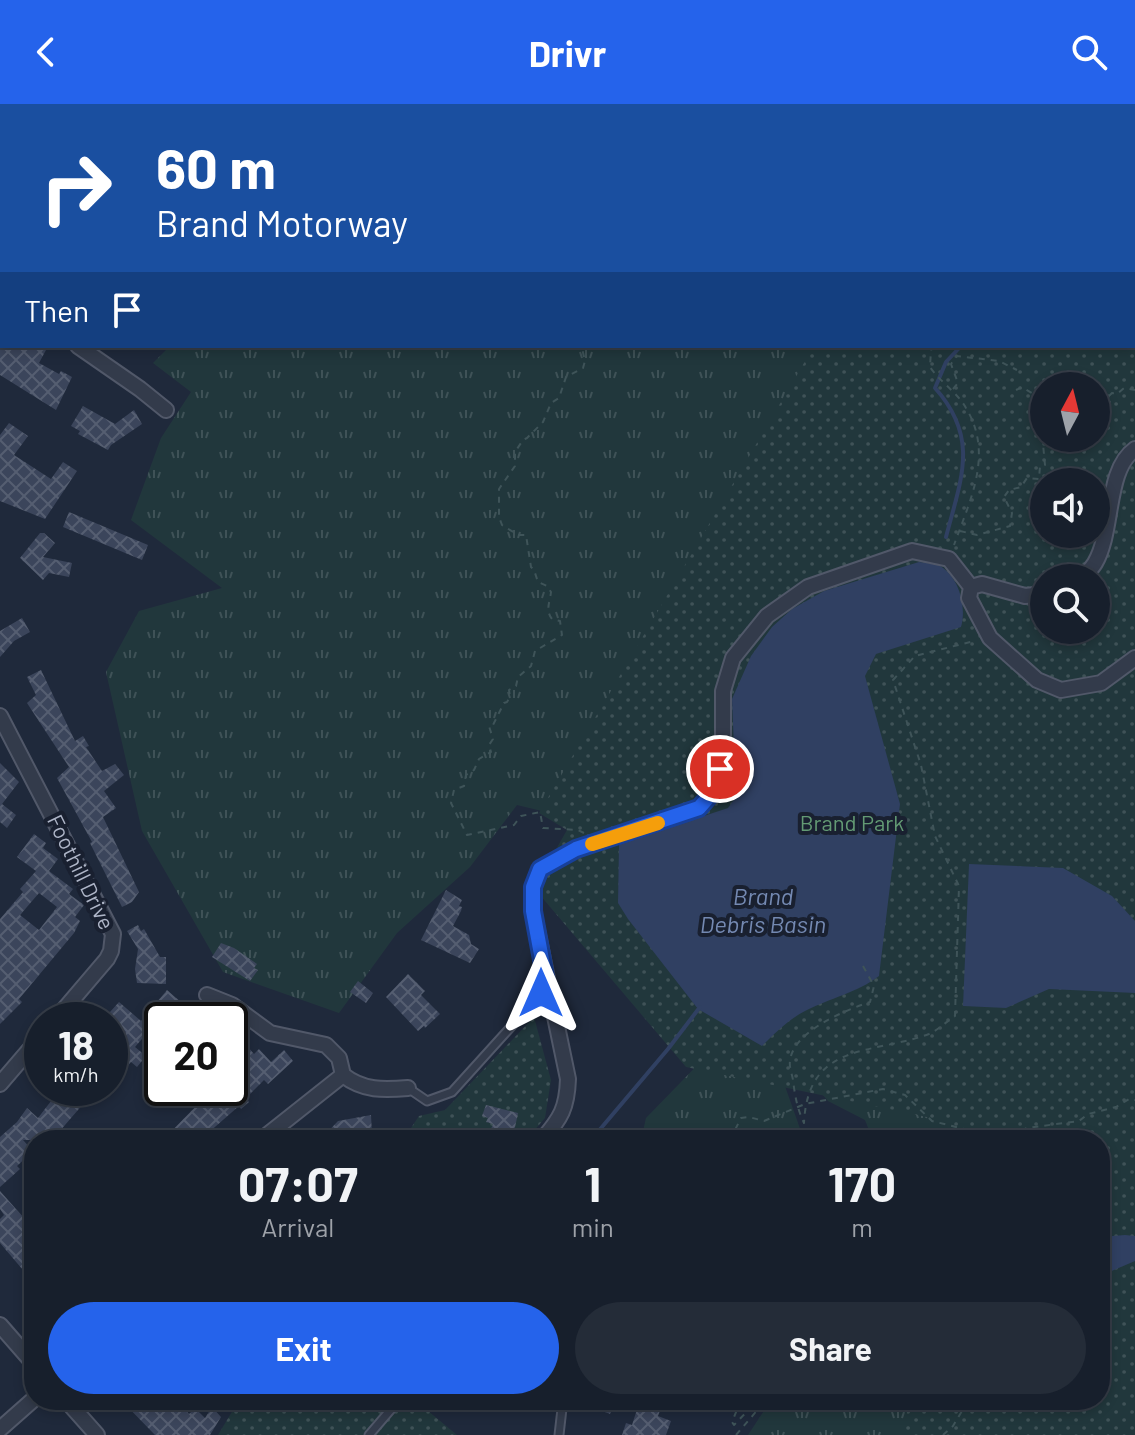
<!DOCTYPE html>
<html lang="en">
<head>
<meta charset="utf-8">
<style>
	body { margin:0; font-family:Barlow,sans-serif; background:#242c38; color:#f1f3f6; height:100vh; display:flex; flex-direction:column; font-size:30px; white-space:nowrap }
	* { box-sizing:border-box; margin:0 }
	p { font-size:26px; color:#9ea2a9 }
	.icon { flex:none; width:44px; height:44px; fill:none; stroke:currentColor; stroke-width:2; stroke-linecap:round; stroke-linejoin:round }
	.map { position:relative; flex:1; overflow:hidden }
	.side { position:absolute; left:24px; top:1026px; width:1086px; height:280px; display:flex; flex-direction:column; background:#171f2c; border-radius:32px; box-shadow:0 4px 12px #0003,0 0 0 2px #363d48 }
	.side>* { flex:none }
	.banner { position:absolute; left:0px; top:0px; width:1136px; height:244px; box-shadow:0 4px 12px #0003,0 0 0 2px #363d48; background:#1a4fa0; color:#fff; overflow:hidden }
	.needle { width:52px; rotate:7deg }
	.controls { position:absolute; left:1030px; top:268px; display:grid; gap:16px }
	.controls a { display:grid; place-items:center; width:80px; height:80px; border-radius:50%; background:#171f2c; box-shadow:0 4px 12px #0003,0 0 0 2px #363d48; font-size:40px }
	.speed { position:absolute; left:24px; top:898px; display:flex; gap:16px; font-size:40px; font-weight:700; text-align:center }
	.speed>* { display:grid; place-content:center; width:104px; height:104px; border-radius:50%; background:#171f2c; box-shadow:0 4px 12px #0003,0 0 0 2px #363d48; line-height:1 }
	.speed small { font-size:20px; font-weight:400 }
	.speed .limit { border:4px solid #111; border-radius:12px; background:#fff; color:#111 }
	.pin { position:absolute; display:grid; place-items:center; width:68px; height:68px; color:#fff; margin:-34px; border:4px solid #fff; border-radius:50%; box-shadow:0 2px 8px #0007 }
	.me { position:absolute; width:88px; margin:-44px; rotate:0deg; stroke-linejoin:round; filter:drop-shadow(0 0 6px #0008) }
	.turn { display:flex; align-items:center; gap:28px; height:168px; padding:0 24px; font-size:36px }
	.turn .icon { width:104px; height:104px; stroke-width:2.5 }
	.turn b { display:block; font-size:56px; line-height:68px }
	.then { display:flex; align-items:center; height:76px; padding:0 24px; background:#0003; gap:16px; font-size:30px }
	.eta { display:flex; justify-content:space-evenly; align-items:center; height:136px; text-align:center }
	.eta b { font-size:48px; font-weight:700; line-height:56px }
	.cta { display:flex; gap:16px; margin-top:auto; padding:16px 24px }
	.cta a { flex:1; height:92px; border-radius:48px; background:#2563eb; color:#fff; font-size:32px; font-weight:700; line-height:92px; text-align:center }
	.cta a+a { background:#242c38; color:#f1f3f6 }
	header { display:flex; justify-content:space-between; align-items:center; height:104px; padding:0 24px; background:#2563eb; color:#fff; font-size:36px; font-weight:700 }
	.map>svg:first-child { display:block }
	.grass { fill:url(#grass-tufts); fill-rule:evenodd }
	.park { fill:url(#park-dots); fill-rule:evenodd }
	.water { fill:#304062 }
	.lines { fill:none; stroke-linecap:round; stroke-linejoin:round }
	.stream { stroke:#304062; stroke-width:4 }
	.building { fill:url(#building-cross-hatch); fill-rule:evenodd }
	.lane-casing { stroke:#515869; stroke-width:11 }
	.street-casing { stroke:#515869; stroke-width:18 }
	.path { stroke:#3f5459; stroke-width:2; stroke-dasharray:6 6; stroke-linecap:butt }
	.lane { stroke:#333b4b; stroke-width:7 }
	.street { stroke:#333b4b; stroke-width:14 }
	.route-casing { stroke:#184099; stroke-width:20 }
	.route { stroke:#2563eb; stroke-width:14 }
	.slow { stroke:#f59e0b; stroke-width:14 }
	.labels { text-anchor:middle; stroke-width:8; stroke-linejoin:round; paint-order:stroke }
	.park-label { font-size:22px; fill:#639a74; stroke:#192030 }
	.street-label { font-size:22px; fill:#aeb5c7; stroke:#192030 }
	.water-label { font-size:24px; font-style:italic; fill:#7489b2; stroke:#192030 }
</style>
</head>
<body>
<header><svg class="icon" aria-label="back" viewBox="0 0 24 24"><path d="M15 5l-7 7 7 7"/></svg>Drivr<svg class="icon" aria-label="search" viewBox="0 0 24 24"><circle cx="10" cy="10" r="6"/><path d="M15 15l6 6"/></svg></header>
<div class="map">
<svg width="1135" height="1331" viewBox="0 0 1135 1331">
	<defs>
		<pattern id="grass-tufts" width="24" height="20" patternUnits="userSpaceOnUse" patternTransform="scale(2)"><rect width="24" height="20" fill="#21373c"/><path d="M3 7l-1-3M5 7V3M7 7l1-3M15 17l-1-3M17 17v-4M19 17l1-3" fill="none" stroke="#3f5257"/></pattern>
		<pattern id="park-dots" width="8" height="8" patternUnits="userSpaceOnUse" patternTransform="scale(2)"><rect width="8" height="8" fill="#21373c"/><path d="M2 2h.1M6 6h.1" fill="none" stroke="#3f5257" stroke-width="1.8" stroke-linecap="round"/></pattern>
		<pattern id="building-cross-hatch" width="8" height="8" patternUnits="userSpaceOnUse" patternTransform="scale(2)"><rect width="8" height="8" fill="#3b455b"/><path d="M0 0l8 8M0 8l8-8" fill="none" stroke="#555e71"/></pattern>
	</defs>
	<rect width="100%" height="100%" fill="#1f293b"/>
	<path class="grass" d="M 283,0 L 1135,0 L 1135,1331 L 748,1331 L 771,1296 L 1100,1296 L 1100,1036 L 873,1036 L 865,1016 L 828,997 L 596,720 L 517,701 L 470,763 L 397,829 L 339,909 L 223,868 L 142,727 L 106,568 L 139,507 L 222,484 L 131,416 L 161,334 L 191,288 L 153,259 L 170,242 L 1134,242 L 1134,2 L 282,2 ZM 1044,282 L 1096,282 L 1096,334 L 1044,334 ZM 1044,378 L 1096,378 L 1096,430 L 1044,430 ZM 1044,474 L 1096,474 L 1096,526 L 1044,526 Z
		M 715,943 L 780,968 L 804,1036 L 641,1036 L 646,1014 Z"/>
	<path class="park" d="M 885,0 L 1135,0 L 1135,1331 L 903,1331 L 909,1296 L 1100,1296 L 1100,1036 L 949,1036 L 951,1018 L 686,963 L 534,784 L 567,726 L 539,709 L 814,242 L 1134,242 L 1134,2 ZM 1044,282 L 1096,282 L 1096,334 L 1044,334 ZM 1044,378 L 1096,378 L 1096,430 L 1044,430 ZM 1044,474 L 1096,474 L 1096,526 L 1044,526 Z
		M 534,913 L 551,976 L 545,1014 L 526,1036 L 403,1036 L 419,1012 L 445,1006 Z
		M 239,1296 L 415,1296 L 457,1331 L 218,1331 Z"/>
	<path class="water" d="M 919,458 C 924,459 933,459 938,461 C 959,471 967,503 961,523 L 876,550 L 865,572 L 900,700 L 879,872 C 857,889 830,894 805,907 C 788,916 775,929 762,942 L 698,905 L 628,815 L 618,799 L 619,740 L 728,704 L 736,693 L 732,595 L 751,552 L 772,523 L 792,505 L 824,487 Z
		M 969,760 L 1063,764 L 1112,792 L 1135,817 L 1135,889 L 1049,885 L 1006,904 L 963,902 Z
		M 1125,1131 L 1135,1132 L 1135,1157 L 1100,1172 L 1100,1133 Z"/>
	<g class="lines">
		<path class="stream" d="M 978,0 L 981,2
			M 1121,2 L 1122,0
			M 1134,91 L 1135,95
			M 1134,213 L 1135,210
			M 1049,242 L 1061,244 L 1096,242
			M 946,433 C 961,375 980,334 935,284 L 946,258 L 961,242
			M 591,1036 L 668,945 L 700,903"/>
	</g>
	<path class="building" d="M 0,242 L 39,242 L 46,246 L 39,259 L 59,270 L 61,267 L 72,273 L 56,306 L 0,271 Z
		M 83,302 L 115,320 L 134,306 L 142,320 L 111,341 L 108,346 L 78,330 L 80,327 L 71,322 Z
		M 9,319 L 28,332 L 14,351 L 51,375 L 63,358 L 77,367 L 45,415 L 0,397 L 0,331 Z
		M 69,408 L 148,441 L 142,456 L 63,423 Z
		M 40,429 L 44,429 L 55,439 L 43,453 L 72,459 L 69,473 L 49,469 L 43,476 L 20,454 Z
		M 22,514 L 30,528 L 14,537 L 0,553 L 0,527 Z
		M 41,566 L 75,637 L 83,632 L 89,642 L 86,643 L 102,667 L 115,660 L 124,671 L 104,687 L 116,704 L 103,713 L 139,788 L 132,798 L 122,803 L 90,739 L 92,738 L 57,674 L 69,663 L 27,599 L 36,591 L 27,573 Z
		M 0,659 L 19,678 L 2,700 L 16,711 L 7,724 L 0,718 Z
		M 34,730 L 46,739 L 43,744 L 58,755 L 49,767 L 73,785 L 69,790 L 84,801 L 75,813 L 80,817 L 74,829 L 19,895 L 22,898 L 0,920 L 0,815 L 23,788 L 20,785 L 36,767 L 17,753 ZM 39,789 L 57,803 L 39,826 L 20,811 Z
		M 446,786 L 462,796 L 459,802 L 462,803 L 461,807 L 453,822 L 469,831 L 471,840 L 479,845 L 470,859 L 421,836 Z
		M 138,821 L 141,827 L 144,825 L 160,853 L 166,853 L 166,880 L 137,879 L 135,865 L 138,845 L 127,827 Z
		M 221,839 L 234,844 L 257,860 L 254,864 L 258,866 L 250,877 L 212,853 Z
		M 408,870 L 425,887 L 421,891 L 440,910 L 425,924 L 424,922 L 418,927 L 386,893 Z
		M 358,877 L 373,889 L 366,899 L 350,888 Z
		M 167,886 L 182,899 L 180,902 L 196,916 L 159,915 L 135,943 L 146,952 L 137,963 L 131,958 L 119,972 L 110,972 L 110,908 L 119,898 L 141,917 Z
		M 230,922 L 254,950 L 259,945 L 271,958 L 284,946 L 293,957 L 268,980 L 264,976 L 246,994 L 249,998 L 241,1005 L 239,1002 L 200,1036 L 163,1036 L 201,997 L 198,993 L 201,990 L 195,984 L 230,984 Z
		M 61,984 L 97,984 L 52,1036 L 23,1036 L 33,1047 L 17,1062 L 20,1065 L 0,1083 L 0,1033 L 17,1018 L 27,1004 L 38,1014 Z
		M 486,1001 L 518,1009 L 514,1028 L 511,1030 L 491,1025 L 493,1020 L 486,1018 L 488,1014 L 482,1012 Z
		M 371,1011 L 372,1030 L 341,1036 L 320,1036 L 338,1017 Z
		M 831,1024 L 838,1025 L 849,1036 L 813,1036 Z
		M 0,1087 L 24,1114 L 34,1106 L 34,1121 L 25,1129 L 34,1139 L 34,1179 L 0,1139 L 0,1115 L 4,1111 L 0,1105 Z
		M 121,1296 L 163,1296 L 172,1307 L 180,1300 L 189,1310 L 195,1304 L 205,1314 L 212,1303 L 221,1313 L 210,1331 L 155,1331 Z
		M 575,1296 L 615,1296 L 610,1310 Z
		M 640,1296 L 664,1296 L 658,1312 L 671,1317 L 666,1331 L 622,1331 L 626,1319 L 632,1321 Z"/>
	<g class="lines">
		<g class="lane-casing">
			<path id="lane" d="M 253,2 L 256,0
				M 508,2 L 509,0
				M 408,984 L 427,997 L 452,988 L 547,883
				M 369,1331 L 399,1296
				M 559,1331 L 563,1296"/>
		</g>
		<g class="street-casing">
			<path id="street" d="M 119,2 L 121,0
				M 0,154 L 2,152
				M 0,183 L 2,185
				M 78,242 L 140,285 L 166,306
				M 1083,474 C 1087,469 1092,464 1095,459 C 1114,427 1105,366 1135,345
				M 971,483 L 982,480 L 1025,492 L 1044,490
				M 0,612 L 113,830 L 111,847 L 107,855 L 55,916
				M 207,891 L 232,901 L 270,929 L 326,941 L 339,954 L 343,971
				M 343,971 C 363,987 384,986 408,984
				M 0,980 L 42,931
				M 261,1036 L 343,971
				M 542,1036 C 561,1014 567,1004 568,975 L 533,807 L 533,783 L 540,765 L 576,745 L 699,704 L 713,688 L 723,640 L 723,587 L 733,554 L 767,512 L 808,483 L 912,447 L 949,455 L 971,483 L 969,494 L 990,534 L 1037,576 L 1061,586 L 1101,579 L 1135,554
				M 0,1221 L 34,1260
				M 22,1245 L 34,1235
				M 66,1296 L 97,1331
				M 0,1325 L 34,1295"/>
		</g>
		<path class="path" d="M 1096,0 L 1097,2
			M 690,2 L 692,0
			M 935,242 L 931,246 L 930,263 C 940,278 957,288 966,304 C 994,350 970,396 954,441
			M 1067,282 L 1068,282
			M 953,285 L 958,279 L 951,260 L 957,252 L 999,257 L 1017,266
			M 1016,286 L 1022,283 L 1035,291 L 1038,287 L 1044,292
			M 1096,290 L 1105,302 L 1108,316 L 1096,322
			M 1106,301 L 1110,298 L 1108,293 L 1112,289 L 1117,290 L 1124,284 L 1135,286
			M 1061,334 L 1078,338 L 1082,343 L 1091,334
			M 960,427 L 977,431 L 1010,422 L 1012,409 L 1004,393 L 1009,386 L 1021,383 L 1027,374 L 1039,375 L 1040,362 L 1045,361 L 1043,340 L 1048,334
			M 584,729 L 578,726 L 543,724 L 540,708 L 521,712 L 514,721 L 467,731 L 451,699 L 454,686 L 464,682 L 466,671 L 474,666 L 479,655 L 491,648 L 489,641 L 493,635 L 489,622 L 493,621 L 504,599 L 507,598 L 510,593 L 509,586 L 516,582 L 518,573 L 531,562 L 535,547 L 562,531 L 560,517 L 552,515 C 545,506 550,498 551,488 L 547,482 L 538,478 L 534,466 L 531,463 L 526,431 L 518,431 L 502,421 L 499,413 L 499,385 L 515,362 L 515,348 L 523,336 L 527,334 L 543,318 L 551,299 L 559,294 L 566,273 L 583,264 L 585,257 L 582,244 L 586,242
			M 863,862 L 874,882 L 870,898 C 846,906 793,927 790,957 C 789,963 792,970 793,976 C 795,992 797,1004 804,1019 C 808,937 872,951 929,930 C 938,926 946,918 955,912 L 959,782 L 935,732 L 921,661 L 893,576 L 915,552 L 974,537
			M 730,1036 L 741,1014 L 749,1013 L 764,1017 L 805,1000 L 883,985 L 905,991 L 932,1017 L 988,1031 L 1012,1031 L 1027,1024 L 1079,1017 L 1088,1010 L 1116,1003 L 1129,995 L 1135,996
			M 741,1296 L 732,1318 L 734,1321 L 758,1296
			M 887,1296 L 944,1296
			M 736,1331 L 766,1296
			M 943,1331 L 953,1322 L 965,1302 L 961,1297 L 952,1296"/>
		<use href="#lane" class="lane"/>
		<use href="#street" class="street"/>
	</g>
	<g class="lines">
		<g class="route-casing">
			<path id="route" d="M 541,889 L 547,883 L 533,807 L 533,783 L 540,765 L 576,745 L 699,704 L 713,688 L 720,665"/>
		</g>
		<use href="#route" class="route"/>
		<path class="slow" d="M 592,740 L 658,719"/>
	</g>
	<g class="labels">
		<g class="park-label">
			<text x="852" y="727">Brand Park</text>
		</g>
		<g class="street-label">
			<text transform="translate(81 768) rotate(64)" y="8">Foothill Drive</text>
		</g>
		<g class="water-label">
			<text x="763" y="801">Brand<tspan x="763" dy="28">Debris Basin</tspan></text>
		</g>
	</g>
</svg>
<div class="controls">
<a><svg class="needle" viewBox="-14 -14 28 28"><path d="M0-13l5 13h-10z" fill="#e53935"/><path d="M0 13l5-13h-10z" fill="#9ea2a9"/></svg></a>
<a><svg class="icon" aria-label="sound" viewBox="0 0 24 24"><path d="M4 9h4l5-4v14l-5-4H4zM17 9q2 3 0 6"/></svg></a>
<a><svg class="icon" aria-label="search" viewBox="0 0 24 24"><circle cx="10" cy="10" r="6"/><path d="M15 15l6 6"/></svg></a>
</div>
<div class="speed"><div>18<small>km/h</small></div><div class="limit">20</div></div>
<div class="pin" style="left:720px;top:665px;background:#d93025"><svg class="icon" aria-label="arrive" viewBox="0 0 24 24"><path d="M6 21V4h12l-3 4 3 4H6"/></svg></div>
<svg class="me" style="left:541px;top:889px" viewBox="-20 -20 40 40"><path d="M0-17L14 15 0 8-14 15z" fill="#2563eb" stroke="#fff" stroke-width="4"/></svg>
<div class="banner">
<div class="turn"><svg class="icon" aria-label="right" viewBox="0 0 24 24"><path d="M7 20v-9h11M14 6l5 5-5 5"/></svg><div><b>60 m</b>Brand Motorway</div></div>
<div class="then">Then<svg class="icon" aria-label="arrive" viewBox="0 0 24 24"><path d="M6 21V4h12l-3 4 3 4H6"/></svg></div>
</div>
<section class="side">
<div class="eta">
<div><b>07:07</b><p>Arrival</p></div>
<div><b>1</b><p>min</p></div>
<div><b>170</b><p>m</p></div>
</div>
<div class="cta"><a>Exit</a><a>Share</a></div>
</section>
</div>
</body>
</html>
